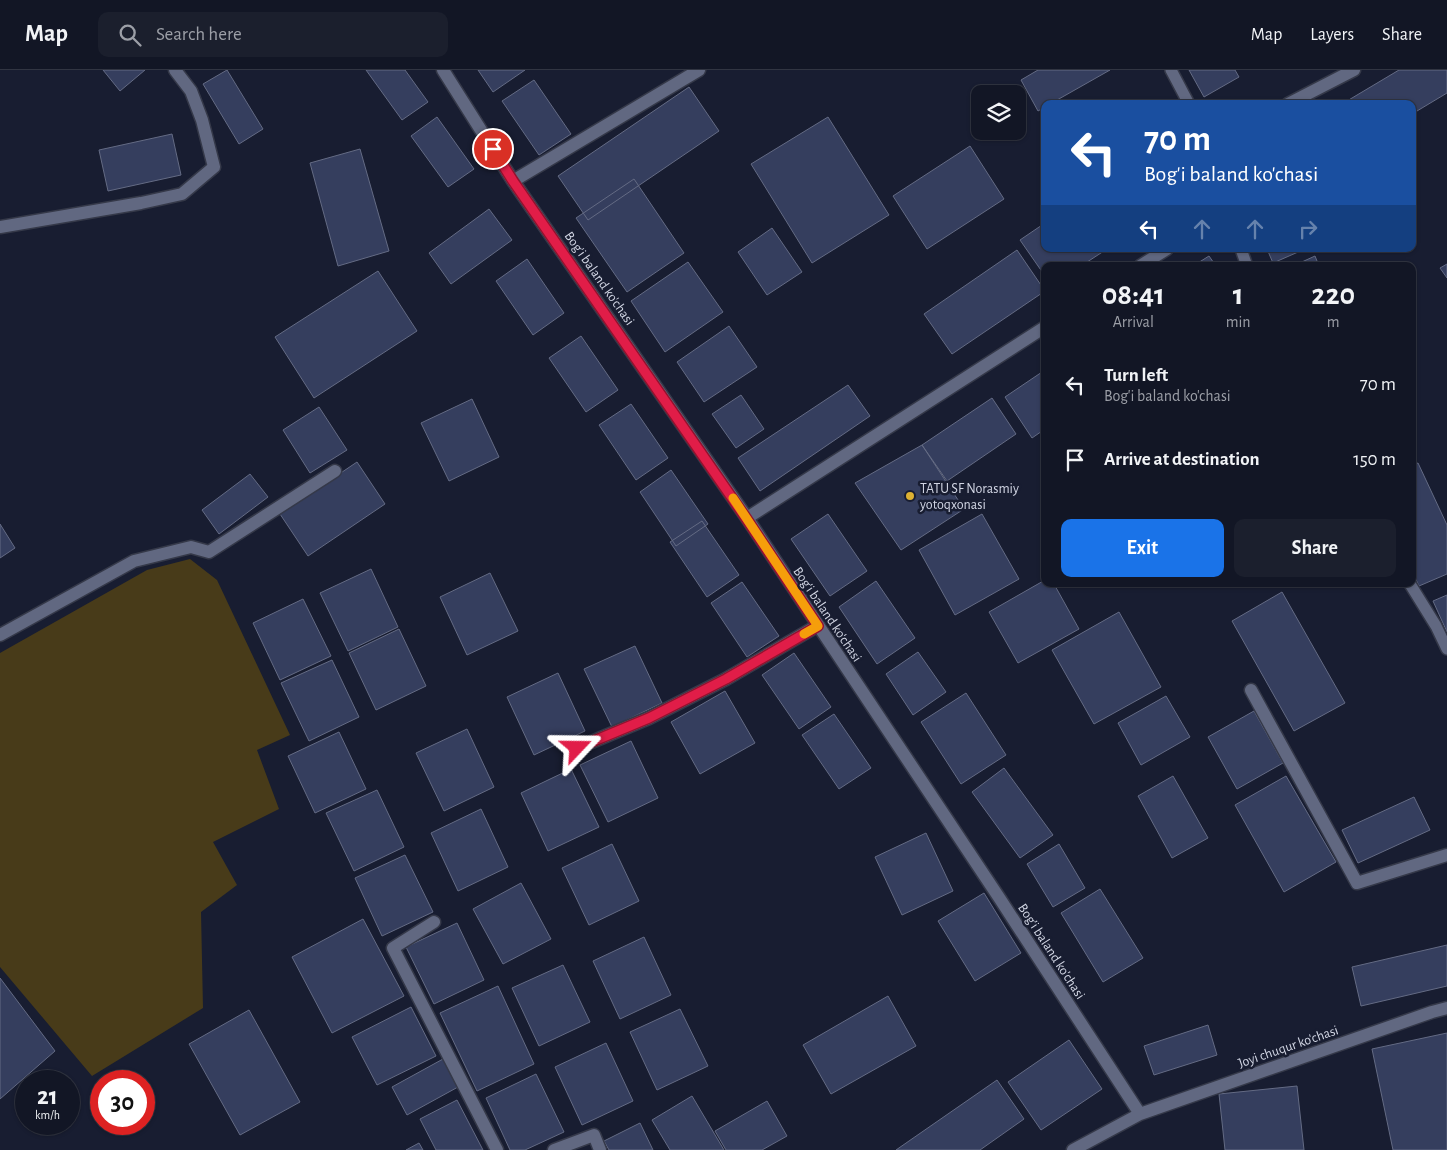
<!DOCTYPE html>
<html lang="en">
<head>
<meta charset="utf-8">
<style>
	body { margin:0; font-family:"Alegreya Sans",sans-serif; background:#1b1f2d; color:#f1f3f6; height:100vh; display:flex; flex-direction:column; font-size:19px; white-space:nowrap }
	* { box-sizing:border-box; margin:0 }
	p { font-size:16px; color:#9c9fa7 }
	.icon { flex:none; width:28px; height:28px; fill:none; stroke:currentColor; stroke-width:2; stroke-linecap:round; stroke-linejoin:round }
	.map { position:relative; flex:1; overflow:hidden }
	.details { position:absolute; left:1041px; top:192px; width:375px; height:325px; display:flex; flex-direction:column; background:#121625; border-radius:10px; box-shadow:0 1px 4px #0004,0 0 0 1px #313542 }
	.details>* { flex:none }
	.guide { position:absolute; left:1041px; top:30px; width:375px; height:152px; border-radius:10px; box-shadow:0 1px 4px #0004,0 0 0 1px #313542; background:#1a4fa0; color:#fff; overflow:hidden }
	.fabs { position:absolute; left:971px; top:15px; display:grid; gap:10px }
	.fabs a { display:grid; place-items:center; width:55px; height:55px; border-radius:10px; background:#121625; box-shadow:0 1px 4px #0004,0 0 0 1px #313542; font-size:25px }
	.speed { position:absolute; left:15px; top:1000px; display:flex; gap:10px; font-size:25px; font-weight:700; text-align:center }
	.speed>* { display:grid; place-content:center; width:65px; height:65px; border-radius:50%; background:#121625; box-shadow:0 1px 4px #0004,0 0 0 1px #313542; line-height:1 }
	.speed small { font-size:12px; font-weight:400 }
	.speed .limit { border:8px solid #d22; background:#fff; color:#111 }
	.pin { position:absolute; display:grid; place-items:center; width:42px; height:42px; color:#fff; margin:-21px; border:2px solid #fff; border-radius:50%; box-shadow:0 1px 5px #0007 }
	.me { position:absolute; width:55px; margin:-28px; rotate:67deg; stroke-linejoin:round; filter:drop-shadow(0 0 4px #0008) }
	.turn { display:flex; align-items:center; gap:18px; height:105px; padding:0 20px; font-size:22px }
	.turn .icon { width:65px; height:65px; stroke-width:2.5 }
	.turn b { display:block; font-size:35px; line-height:42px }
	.lanes { display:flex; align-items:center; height:48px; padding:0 20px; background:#0003; justify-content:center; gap:25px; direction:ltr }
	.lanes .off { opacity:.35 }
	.eta { display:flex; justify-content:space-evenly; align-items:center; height:85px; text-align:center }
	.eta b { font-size:30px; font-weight:700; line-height:35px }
	.primary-button { display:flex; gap:10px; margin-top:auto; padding:10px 20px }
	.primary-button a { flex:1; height:58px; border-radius:10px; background:#1a73e8; color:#fff; font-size:20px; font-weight:700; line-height:58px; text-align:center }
	.primary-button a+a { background:#1b1f2d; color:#f1f3f6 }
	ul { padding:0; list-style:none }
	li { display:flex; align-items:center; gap:15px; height:75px; padding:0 20px }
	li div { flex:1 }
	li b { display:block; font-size:19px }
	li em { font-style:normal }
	header { display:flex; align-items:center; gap:30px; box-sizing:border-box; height:70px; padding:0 25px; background:#121625; border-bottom:1px solid #313542 }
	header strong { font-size:24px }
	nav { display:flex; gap:28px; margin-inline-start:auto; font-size:18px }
	.search { width:350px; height:45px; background:#1b1f2d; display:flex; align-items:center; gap:12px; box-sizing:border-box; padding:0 18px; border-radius:10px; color:#9c9fa7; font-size:19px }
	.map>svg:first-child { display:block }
	.green { fill:#483b19 }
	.building { fill:#353e5e; stroke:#646b84 }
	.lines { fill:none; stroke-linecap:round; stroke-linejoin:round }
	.lane-casing { stroke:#353949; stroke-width:14 }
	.street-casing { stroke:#353949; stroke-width:15 }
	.lane { stroke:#616881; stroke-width:11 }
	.street { stroke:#616881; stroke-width:12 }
	.route-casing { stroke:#92132f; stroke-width:12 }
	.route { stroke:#e11d48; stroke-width:9 }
	.slow { stroke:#f59e0b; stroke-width:9 }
	.poi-dot { fill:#ddb133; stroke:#181d31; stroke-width:2 }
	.labels { text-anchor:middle; stroke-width:5; stroke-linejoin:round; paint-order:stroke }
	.street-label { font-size:14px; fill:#d2d6e4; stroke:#181d31 }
	.poi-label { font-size:14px; fill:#d2d6e4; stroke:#181d31; text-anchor:start }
</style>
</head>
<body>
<header>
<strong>Map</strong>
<div class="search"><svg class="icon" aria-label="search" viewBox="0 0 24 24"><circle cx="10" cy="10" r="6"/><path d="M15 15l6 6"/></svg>Search here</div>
<nav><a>Map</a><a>Layers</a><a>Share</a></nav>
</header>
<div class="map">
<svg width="1447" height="1080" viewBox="0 0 1447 1080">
	<rect width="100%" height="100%" fill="#181d31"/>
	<path class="green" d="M 190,489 L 217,510 L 290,665 L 257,680 L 279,739 L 213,772 L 237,815 L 201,842 L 203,938 L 92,1006 L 0,897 L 0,583 L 147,500 Z"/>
	<path class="building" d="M 103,0 L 145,0 L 120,21 Z
		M 227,0 L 263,59 L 239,74 L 203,14 Z
		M 366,0 L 405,0 L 428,32 L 402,50 Z
		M 478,0 L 525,0 L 493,22 Z
		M 1038,0 L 1110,0 L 1050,34 L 1045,34 L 1045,37 L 1038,41 L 1021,10 Z
		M 1189,0 L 1235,0 L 1239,7 L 1204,27 Z
		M 1399,0 L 1447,0 L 1447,23 L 1412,44 L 1412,34 L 1349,34 L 1347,31 Z
		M 534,10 L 571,64 L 539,85 L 502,31 Z
		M 689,17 L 719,61 L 588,150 L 558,106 Z
		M 437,47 L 474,99 L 448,117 L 411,66 Z
		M 828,47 L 889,145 L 812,193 L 751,94 Z
		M 172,64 L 181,105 L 108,121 L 99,80 Z
		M 970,76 L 1004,129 L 927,179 L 893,126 Z
		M 360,79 L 389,181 L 338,196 L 310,93 Z
		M 634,109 L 684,183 L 627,222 L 576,148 Z
		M 489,139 L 512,170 L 451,214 L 429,183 Z
		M 1045,153 L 1045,179 L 1102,179 L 1104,181 L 1081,196 L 1045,196 L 1045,206 L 1020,170 Z
		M 772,158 L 802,202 L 767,225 L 738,182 Z
		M 1267,179 L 1305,179 L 1273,193 Z
		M 1017,180 L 1045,221 L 952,284 L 924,244 Z
		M 1209,186 L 1216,196 L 1193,196 Z
		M 1315,186 L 1319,196 L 1293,196 Z
		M 527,189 L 564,243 L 533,265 L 496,211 Z
		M 688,192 L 723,242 L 665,282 L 631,231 Z
		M 1447,194 L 1447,208 L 1440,198 Z
		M 378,201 L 417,261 L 314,328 L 275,267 Z
		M 729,256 L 757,297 L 704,332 L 677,292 Z
		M 581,266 L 618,320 L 586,342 L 549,288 Z
		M 1045,300 L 1045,359 L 1032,368 L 1005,327 Z
		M 848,315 L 870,346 L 760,421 L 738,388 Z
		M 741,325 L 764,359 L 736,378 L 712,344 Z
		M 992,328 L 1016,364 L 947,411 L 922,375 Z
		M 472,329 L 499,387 L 449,411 L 421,353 Z
		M 631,334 L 668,388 L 636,410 L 599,355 Z
		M 319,337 L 347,380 L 310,403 L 283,360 Z
		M 922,375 L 964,439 L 901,480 L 855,413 Z
		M 357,392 L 385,434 L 308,486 L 280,444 Z
		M 1418,393 L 1447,455 L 1447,504 L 1419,516 L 1412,501 L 1412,395 Z
		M 671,400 L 708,454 L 676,476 L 640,422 Z
		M 250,404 L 268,427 L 219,464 L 202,440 Z
		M 828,444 L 867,501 L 830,526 L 791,469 Z
		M 982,444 L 1019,509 L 955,545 L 919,480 Z
		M 702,451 L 739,505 L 707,527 L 670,472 Z
		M 0,454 L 15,478 L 0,488 Z
		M 371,499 L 398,557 L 348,581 L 320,523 Z
		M 490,503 L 518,561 L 467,585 L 440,527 Z
		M 1045,510 L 1045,514 L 1054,514 L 1079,559 L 1018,593 L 989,542 Z
		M 876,511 L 915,568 L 877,594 L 839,537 Z
		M 742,512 L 779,566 L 747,587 L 711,533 Z
		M 1282,522 L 1345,633 L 1294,661 L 1232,551 Z
		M 1447,525 L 1447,562 L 1433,531 Z
		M 303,529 L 331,586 L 280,610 L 253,553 Z
		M 1119,542 L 1161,617 L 1094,654 L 1052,580 Z
		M 399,559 L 426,616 L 376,640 L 349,583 Z
		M 635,576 L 662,633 L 612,657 L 584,599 Z
		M 918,582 L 946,622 L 913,645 L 886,604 Z
		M 794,583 L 831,637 L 799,659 L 762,605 Z
		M 332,590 L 359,647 L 309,671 L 281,613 Z
		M 558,603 L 585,661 L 534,685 L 507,627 Z
		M 725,621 L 755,673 L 700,704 L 671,652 Z
		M 966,623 L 1006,685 L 961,714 L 921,652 Z
		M 1166,626 L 1190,667 L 1141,695 L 1118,653 Z
		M 1254,641 L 1283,693 L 1237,719 L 1208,667 Z
		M 834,644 L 871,698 L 839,719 L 802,665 Z
		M 467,659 L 494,717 L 444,741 L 416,683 Z
		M 339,662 L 366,719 L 315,743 L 288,686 Z
		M 631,671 L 658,728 L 608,752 L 580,695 Z
		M 1004,698 L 1053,765 L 1020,788 L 972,722 Z
		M 571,699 L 599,757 L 548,781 L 521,723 Z
		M 1173,706 L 1208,768 L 1172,788 L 1138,726 Z
		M 1286,706 L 1336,792 L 1284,822 L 1235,735 Z
		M 377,720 L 404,777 L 354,801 L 326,743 Z
		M 1414,727 L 1430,760 L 1358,793 L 1342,760 Z
		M 481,739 L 508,797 L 458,821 L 431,763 Z
		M 926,763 L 953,821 L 902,845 L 875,787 Z
		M 612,774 L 639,831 L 589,855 L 562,798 Z
		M 1059,774 L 1085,818 L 1053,837 L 1027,794 Z
		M 405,785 L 433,842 L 382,866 L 355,808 Z
		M 521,813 L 551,869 L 503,894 L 473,839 Z
		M 1100,819 L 1143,888 L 1103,912 L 1061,843 Z
		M 984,823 L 1021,883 L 975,911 L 938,851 Z
		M 363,849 L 404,926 L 332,963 L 292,887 Z
		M 457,853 L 484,910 L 434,934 L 406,877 Z
		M 644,867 L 671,925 L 620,949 L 593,891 Z
		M 1447,875 L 1447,916 L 1361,936 L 1352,897 Z
		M 563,895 L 590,952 L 539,976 L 512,918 Z
		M 0,908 L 55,981 L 0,1029 Z
		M 498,916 L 534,994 L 477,1021 L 440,943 Z
		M 888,926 L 916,976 L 831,1024 L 803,975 Z
		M 411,937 L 436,986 L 377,1015 L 352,967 Z
		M 680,939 L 708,996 L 657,1020 L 630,962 Z
		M 249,940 L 300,1032 L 240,1065 L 189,974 Z
		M 1208,955 L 1217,985 L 1154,1005 L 1144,976 Z
		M 1447,963 L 1447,1080 L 1393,1080 L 1372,979 Z
		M 1069,970 L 1102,1019 L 1041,1060 L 1008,1012 Z
		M 606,973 L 633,1031 L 582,1055 L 555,997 Z
		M 443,989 L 458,1017 L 407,1045 L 392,1017 Z
		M 536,1004 L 564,1062 L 525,1080 L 510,1080 L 486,1028 Z
		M 997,1010 L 1024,1049 L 980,1080 L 896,1080 Z
		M 1297,1016 L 1304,1080 L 1225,1080 L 1219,1024 Z
		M 692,1026 L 724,1080 L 670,1080 L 652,1050 Z
		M 457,1030 L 483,1080 L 436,1080 L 420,1049 Z
		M 767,1031 L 787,1066 L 762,1080 L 726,1080 L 715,1061 Z
		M 640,1053 L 653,1080 L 609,1080 L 604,1071 Z
		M 419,1073 L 423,1080 L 406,1080 Z"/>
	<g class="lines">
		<g class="lane-casing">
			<path id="lane" d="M 1171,0 L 1189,34
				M 1241,179 L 1247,196
				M 1410,514 L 1436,556 L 1447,579"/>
		</g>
		<g class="street-casing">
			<path id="street" d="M 443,0 L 513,111 L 747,448 L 1000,829 L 1140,1044
				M 1288,34 L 1354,0
				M 513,111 L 699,0
				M 0,157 L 141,133 L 182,124 L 214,97 L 202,50 L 191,21 L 175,0
				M 1140,196 L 1167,179
				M 747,448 L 1045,257
				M 0,565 L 134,491 L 191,477 L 209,482 L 335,401
				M 1251,620 L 1357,813 L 1447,785
				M 577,678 L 649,648 L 726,609 L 817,556
				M 434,852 L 393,878 L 497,1080
				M 554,1080 L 594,1065 L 600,1080
				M 1073,1080 L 1140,1044 L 1432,942 L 1447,938"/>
		</g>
		<use href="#lane" class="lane"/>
		<use href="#street" class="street"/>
	</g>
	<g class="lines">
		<g class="route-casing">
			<path id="route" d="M 493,79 L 513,111 L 746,448 L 818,556 L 726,609 L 649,648 L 577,678"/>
		</g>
		<use href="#route" class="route"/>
		<path class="slow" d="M 733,428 L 818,556 L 804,564"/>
	</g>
	<circle class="poi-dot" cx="910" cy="426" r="5"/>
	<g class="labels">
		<g class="street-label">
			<text transform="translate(600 208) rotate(55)" y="5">Bog'i baland ko'chasi</text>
			<text transform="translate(828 544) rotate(56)" y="5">Bog'i baland ko'chasi</text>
			<text transform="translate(1052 881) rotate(57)" y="5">Bog'i baland ko'chasi</text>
			<text transform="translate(1288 976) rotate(-19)" y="5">Joyi chuqur ko'chasi</text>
		</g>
		<g class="poi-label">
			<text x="920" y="423">TATU SF Norasmiy<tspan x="920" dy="16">yotoqxonasi</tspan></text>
		</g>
	</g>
</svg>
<div class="fabs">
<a><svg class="icon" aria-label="layers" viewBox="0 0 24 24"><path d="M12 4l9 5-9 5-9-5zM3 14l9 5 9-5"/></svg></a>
</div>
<div class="speed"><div>21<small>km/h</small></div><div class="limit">30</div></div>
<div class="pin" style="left:493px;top:79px;background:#d93025"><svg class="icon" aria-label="arrive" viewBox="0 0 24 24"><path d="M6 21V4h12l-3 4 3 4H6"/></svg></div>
<svg class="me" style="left:577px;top:678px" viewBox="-20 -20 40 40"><path d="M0-17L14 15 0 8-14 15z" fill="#e11d48" stroke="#fff" stroke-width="4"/></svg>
<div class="guide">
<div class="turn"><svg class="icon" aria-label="left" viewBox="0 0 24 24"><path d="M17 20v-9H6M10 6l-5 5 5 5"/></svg><div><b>70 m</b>Bog'i baland ko'chasi</div></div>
<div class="lanes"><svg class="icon" aria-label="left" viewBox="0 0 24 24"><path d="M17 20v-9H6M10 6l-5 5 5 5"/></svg><svg class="icon off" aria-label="ahead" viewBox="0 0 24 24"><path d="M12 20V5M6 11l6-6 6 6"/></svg><svg class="icon off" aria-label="ahead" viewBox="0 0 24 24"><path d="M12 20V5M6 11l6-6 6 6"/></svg><svg class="icon off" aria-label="right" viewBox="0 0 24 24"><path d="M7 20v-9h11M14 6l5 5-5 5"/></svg></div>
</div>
<section class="details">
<div class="eta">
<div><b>08:41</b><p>Arrival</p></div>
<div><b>1</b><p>min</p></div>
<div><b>220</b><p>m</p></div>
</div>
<ul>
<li><svg class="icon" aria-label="left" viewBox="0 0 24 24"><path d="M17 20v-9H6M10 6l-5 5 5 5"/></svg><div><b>Turn left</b><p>Bog'i baland ko'chasi</p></div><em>70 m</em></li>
<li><svg class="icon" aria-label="arrive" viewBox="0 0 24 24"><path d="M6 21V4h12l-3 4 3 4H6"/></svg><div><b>Arrive at destination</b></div><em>150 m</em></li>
</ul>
<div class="primary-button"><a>Exit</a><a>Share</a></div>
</section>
</div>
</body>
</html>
